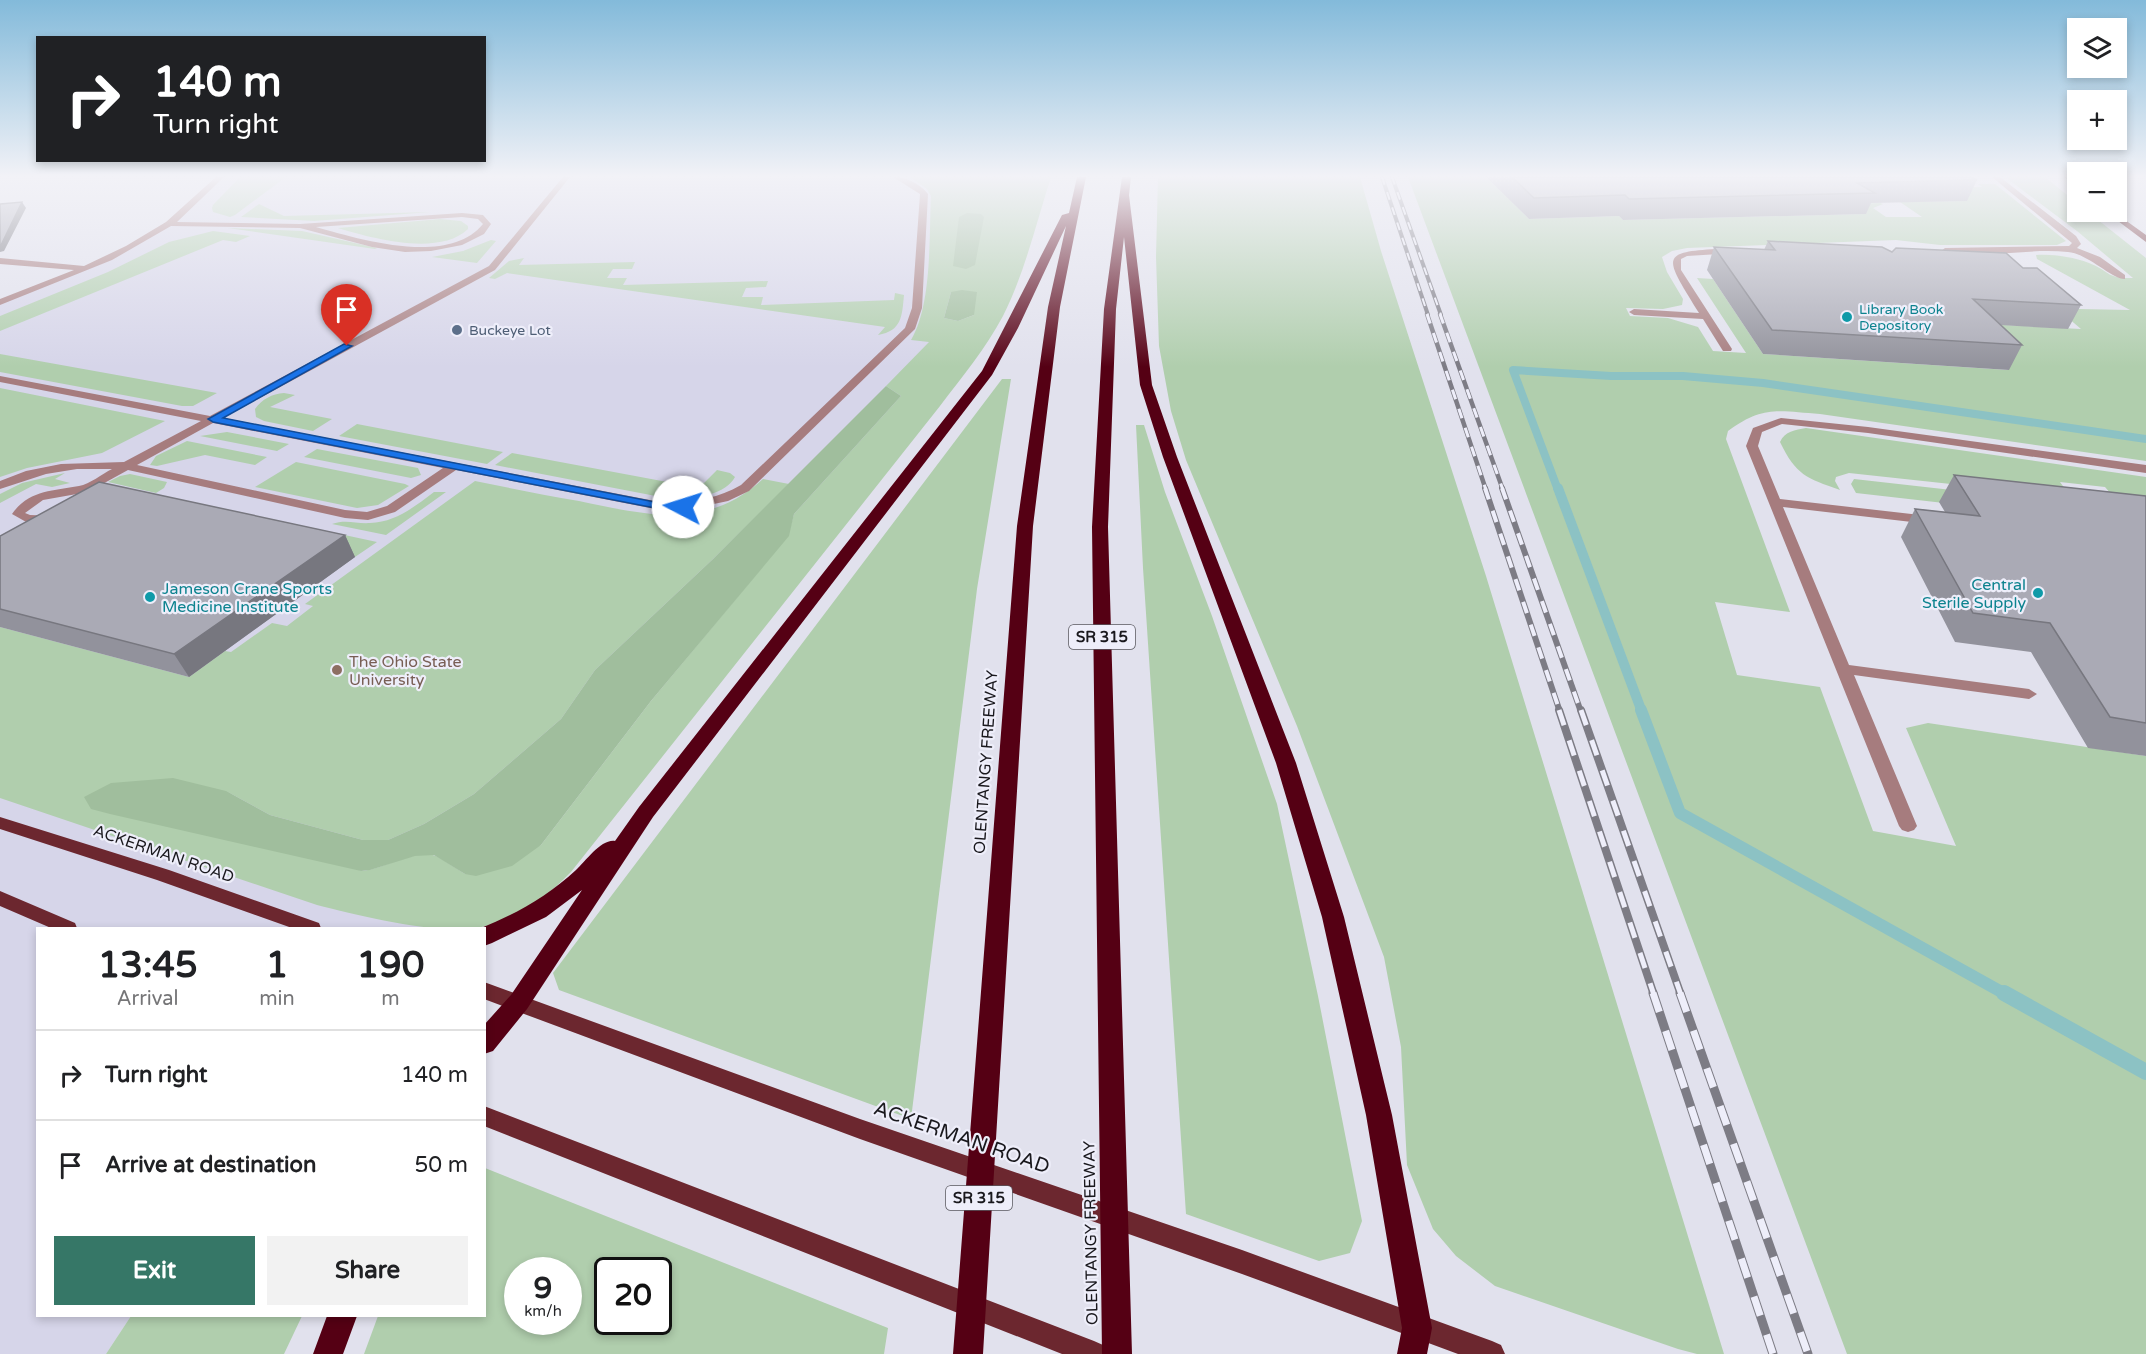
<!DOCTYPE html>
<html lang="en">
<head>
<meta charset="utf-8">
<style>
	body { margin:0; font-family:"Varela Round",sans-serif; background:#f2f2f2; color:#202124; height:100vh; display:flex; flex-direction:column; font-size:22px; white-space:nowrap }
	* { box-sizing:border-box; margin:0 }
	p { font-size:20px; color:#757577 }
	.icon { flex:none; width:33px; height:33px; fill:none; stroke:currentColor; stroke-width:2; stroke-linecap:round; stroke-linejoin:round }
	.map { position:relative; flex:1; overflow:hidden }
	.side { position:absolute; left:36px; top:927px; width:450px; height:390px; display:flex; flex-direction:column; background:#fff; border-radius:0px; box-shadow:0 3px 9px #0003 }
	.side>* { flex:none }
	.guide { position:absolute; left:36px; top:36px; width:450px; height:126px; border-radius:0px; box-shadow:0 3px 9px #0003; background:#202124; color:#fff; overflow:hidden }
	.controls { position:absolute; left:2067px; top:18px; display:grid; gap:12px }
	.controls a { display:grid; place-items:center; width:60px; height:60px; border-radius:0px; background:#fff; box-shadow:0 3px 9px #0003; font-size:30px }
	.speed { position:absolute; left:504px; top:1257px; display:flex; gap:12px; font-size:30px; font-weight:700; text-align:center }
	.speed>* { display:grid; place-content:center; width:78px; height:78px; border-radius:50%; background:#fff; box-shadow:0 3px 9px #0003; line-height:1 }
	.speed small { font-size:15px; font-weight:400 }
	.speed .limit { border:3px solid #111; border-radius:9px; background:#fff; color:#111 }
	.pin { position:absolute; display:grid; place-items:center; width:51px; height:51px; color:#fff; margin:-62px -26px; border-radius:50% 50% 50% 0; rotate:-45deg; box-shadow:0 0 6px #0007 }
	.pin .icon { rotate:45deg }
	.me { position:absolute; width:66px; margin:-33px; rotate:275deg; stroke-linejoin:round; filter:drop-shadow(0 0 4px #0008) }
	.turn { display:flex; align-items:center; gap:21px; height:126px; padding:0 18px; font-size:27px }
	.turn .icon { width:78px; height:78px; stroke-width:2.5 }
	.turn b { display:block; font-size:42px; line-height:51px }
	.eta { display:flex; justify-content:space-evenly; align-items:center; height:102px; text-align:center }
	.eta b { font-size:36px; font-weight:700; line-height:42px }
	.cta { display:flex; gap:12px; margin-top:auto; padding:12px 18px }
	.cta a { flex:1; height:69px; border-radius:0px; background:#367767; color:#fff; font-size:24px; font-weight:700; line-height:69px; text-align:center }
	.cta a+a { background:#f2f2f2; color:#202124 }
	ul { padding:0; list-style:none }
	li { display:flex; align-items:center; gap:18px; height:90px; padding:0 18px; border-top:2px solid #e0e0e0 }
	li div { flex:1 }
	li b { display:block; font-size:22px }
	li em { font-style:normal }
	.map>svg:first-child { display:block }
	.built { fill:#d6d5e9 }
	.green { fill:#b0cead; fill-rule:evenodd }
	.forest { fill:#a0be9d }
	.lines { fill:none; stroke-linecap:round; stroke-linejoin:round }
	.stream-far3 { stroke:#8cc2c4; stroke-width:8 }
	.stream-far2 { stroke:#8cc2c4; stroke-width:10 }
	.stream-far1 { stroke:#8cc2c4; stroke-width:12 }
	.stream { stroke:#8cc2c4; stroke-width:16 }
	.minor { fill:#a67c7e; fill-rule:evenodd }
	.major { fill:#6c272f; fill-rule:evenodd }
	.highway { fill:#550014; fill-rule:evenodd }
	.rail-far4-casing { stroke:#7d7c85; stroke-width:4 }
	.rail-far3-casing { stroke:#7d7c85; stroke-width:4.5 }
	.rail-far2-casing { stroke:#7d7c85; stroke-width:6 }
	.rail-far1-casing { stroke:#7d7c85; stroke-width:8 }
	.rail-casing { stroke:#7d7c85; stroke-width:9 }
	.rail-far4 { stroke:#eeeefa; stroke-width:2; stroke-dasharray:8; stroke-linecap:butt }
	.rail-far3 { stroke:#eeeefa; stroke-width:3; stroke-dasharray:10; stroke-linecap:butt }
	.rail-far2 { stroke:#eeeefa; stroke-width:4; stroke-dasharray:12; stroke-linecap:butt }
	.rail-far1 { stroke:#eeeefa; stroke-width:5; stroke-dasharray:16; stroke-linecap:butt }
	.rail { stroke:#eeeefa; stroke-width:7; stroke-dasharray:20; stroke-linecap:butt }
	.wall { fill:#92929c }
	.shaded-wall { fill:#77777f }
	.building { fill:#aaaab5; stroke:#77777f; stroke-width:1.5 }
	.route { fill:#1a73e8; stroke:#114b97; stroke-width:1.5 }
	.culture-dot { fill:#0f9aa8; stroke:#eeeefa; stroke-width:2 }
	.service-dot { fill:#5c6f8a; stroke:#eeeefa; stroke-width:2 }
	.education-dot { fill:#8d6e63; stroke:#eeeefa; stroke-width:2 }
	.labels { text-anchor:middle; stroke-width:4.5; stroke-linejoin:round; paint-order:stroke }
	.far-culture-label { font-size:14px; fill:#0d838f; stroke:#eeeefa; text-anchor:start }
	.far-service-label { font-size:14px; fill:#4e5e75; stroke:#eeeefa; text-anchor:start }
	.shield { fill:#eeeefa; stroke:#59585f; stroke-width:1.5 }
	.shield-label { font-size:15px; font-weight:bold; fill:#19181d }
	.culture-label { font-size:16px; fill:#0d838f; stroke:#eeeefa; text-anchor:end }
	.education-label { font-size:16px; fill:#785e54; stroke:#eeeefa; text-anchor:start }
	.street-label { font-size:16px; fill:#19181d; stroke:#eeeefa }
	.near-street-label { font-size:20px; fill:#19181d; stroke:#eeeefa }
</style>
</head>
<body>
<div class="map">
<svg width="2146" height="1354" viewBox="0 0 2146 1354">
	<rect width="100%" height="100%" fill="#e1e1ed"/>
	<path class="built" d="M 221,177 L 1008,177 L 961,332 L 443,928 L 38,928 L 38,1316 L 131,1316 L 106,1354 L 0,1354 L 0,302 L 101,261 L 169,224 Z"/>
	<path class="green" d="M 240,177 L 286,177 L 235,215 L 230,217 L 213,212 L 212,208 L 213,205 Z
		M 910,177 L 1051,177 C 1036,224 1025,272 1003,316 C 986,348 962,377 940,406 L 571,872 C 545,899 514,921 477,928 C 436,935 357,915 317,905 L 0,798 L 0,627 L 189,677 L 225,651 L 231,652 L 272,623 L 287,626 L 313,606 L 305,604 L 475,481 C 509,488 544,495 579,501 C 647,515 706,531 763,479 L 789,484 L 713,559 L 595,670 L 561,719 L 474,794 L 424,824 L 388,840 L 363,840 L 270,815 L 226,791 L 361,871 C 382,870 417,848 436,856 C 446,861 455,868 465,874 L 541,845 L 651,701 L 788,536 L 794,514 L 901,396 L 886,386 L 929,342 L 911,340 C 932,305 929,238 931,196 L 927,189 ZM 951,292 L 974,315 L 958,321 L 944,318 Z
		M 1158,177 L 1360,177 L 1381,251 L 1486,576 L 1724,1354 L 1697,1354 L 1678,1349 L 1495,1286 L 1456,1256 L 1433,1229 L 1407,1165 L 1401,1047 L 1384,957 L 1297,726 L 1186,460 L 1171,411 L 1159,346 L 1156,257 Z
		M 1408,177 L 1486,177 L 1529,219 L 1619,216 L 1623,220 L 1864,214 L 1848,204 L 1880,203 L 1883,204 L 1873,208 L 1886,217 L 1922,217 L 1900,202 L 1966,201 L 1943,188 L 1982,187 L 1978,184 L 1995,184 L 2066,241 L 2057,245 L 1940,245 L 1896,240 L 1687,248 L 1672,251 L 1662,257 L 1667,272 L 1683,299 L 1682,305 L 1663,309 L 1626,308 L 1630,316 L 1668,318 L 1698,327 L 1713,351 L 1746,353 L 1697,278 L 1713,279 L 1763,354 L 2008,370 L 1984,324 L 2081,329 L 2053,305 L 2079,309 L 2130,310 L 2037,259 L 2036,255 C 2054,254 2073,257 2089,263 C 2110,271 2106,279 2133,278 L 2077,231 L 2005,177 L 2045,177 L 2077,203 L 2078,212 L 2088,212 L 2146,258 L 2146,461 L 1820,414 C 1779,411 1763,405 1728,431 L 1726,439 L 1790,612 L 1715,602 L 1737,675 L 1820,687 L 1873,831 L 1956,846 L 1906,728 L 1928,723 L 2146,756 L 2146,1354 L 1847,1354 Z
		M 259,204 L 284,216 L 430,212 L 314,221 L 241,217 Z
		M 440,219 L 461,221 L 468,226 L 468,229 C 439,257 371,238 338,228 Z
		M 228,228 L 302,231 L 377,248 L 375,249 Z
		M 213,231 L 250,236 L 236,242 L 223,240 L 0,331 L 0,316 L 108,272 L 169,242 Z
		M 491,240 L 496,241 L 477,263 L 432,257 L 463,251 Z
		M 524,258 L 519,265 L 635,262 L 632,269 L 613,269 L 607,278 L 627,278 L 623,285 L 768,281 L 766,287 L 746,288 L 742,297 L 763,297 L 761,305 L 894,300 L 895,293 L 904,295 C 902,316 902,331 878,335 L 885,327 L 507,273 L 495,279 L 489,278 L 509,261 Z
		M 0,354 L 217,393 L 193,406 L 182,406 L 0,372 Z
		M 1002,379 L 1011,379 L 977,589 L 911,1119 L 559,990 L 553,973 Z
		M 0,388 L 165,421 L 102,453 L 27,468 L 0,477 Z
		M 284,393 L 295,395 L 270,407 L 332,419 L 313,431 L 264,421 L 256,417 L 255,409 C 262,399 272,394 284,393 Z
		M 357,424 L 503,452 L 487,464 L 339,436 Z
		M 1136,425 L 1144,425 L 1165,492 L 1212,616 L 1277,804 L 1318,996 L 1362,1221 L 1350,1253 L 1319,1261 L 1186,1214 L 1143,568 Z
		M 1806,428 L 2146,477 L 2146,505 L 2118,502 L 2105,487 L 2060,482 L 2071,497 L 1849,473 L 1836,477 L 1835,481 L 1840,490 C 1806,478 1796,475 1780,442 C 1785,431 1795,430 1806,428 Z
		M 227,432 L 289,444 L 277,451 L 200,436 Z
		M 187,441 L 267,457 L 255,465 L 205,455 L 157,466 L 150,465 L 156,456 Z
		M 317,449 L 418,468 L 421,475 L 411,478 L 304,457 Z
		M 512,453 L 694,487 L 699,482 L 704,483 L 717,470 L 730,473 L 735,477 C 724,497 687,500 666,498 L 495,465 Z
		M 296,462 L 405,484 L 409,486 L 378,505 L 357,508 L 255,487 Z
		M 65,473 L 55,479 L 70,483 L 52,487 L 36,484 L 0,503 L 0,494 L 22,483 Z
		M 130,474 L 167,482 L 164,488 L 156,493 L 108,482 L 120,476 Z
		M 1854,479 L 2146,512 L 2146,526 L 1856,493 L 1851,484 Z
		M 434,492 L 446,492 L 386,535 L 332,524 C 346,519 356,524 370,523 C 396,522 414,507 434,492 Z
		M 243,513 L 377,542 L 355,557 L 236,517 Z
		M 485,1168 L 888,1328 L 884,1354 L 364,1354 L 378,1316 L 484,1316 ZM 518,1270 L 568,1270 L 568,1322 L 518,1322 ZM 608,1270 L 658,1270 L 658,1322 L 608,1322 Z
		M 131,1316 L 302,1316 L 284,1354 L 106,1354 Z"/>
	<path class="forest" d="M 967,213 L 981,214 L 984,217 L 975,265 L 966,269 L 953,266 L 959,217 Z
		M 962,290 L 977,292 L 974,315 L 958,321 L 944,318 L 951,292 Z
		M 886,386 L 901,396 L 794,514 L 789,536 L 651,701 L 541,845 L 512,866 L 476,876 L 465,874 L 434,855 L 415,856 L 370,870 L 361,871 L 110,814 L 91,809 L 84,797 L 111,783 L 173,778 L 226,791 L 270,815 L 363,840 L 388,840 L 424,824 L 474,794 L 561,719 L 595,670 L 713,559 Z"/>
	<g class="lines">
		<path class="stream-far3" d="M 1558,490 L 1513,370 L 1611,376 L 1683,376 L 1763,383 L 2146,439"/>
		<path class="stream-far2" d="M 1558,488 L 1642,712"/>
		<path class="stream-far1" d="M 1641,710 L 1680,813 L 2007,995"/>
		<path class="stream" d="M 2004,993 L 2146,1072"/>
		<path class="minor" d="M 216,177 L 224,177 L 177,222 L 300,224 L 462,213 L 483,215 L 491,224 L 484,234 L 462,245 L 431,251 L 405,252 L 372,247 L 300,228 L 171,226 L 112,260 L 0,305 L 0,299 L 74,270 L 0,264 L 0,258 L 84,266 L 126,246 L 166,222 ZM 462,217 L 478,219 L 483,224 C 448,267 359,239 316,227 Z
			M 563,177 L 570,177 L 495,270 L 223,418 L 655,501 C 686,503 713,501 741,485 L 905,328 L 912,308 L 920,194 L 893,177 C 906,177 919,183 928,194 L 922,308 L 915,329 L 749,491 L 728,501 L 690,509 L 655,509 L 456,470 L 395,512 L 368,520 L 345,518 L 128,470 L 88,492 L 43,500 L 25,513 L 30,515 L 55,516 L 57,519 L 55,522 L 28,523 L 12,514 C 29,490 52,491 79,486 C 90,484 102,474 112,469 L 77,469 L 46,474 L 0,489 L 0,481 L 26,471 L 61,464 L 124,462 L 201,421 L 0,382 L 0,376 L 210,416 L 489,266 ZM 213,423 L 443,468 L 387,506 L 367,512 L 345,510 L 137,465 Z
			M 1992,177 L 2000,177 L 2076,236 L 2081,244 L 2077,248 L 2100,257 L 2125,275 L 2125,279 C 2113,280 2087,253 2068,252 C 2027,248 1982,259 1942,253 L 1941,251 L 1945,248 L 2069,246 L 2072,243 Z
			M 1732,248 L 1736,251 L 1735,253 L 1687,256 L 1681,259 L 1681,270 L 1732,349 L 1731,351 L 1723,351 L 1703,319 L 1634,315 L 1629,312 L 1634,309 L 1699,313 C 1661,252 1659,252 1732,248 Z
			M 1781,418 L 1868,427 L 2146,465 L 2146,473 L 1868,433 L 1782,424 L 1762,432 L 1758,446 L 1780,499 L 1929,516 L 1935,520 L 1929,524 L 1783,507 L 1849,665 L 2029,689 L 2037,694 L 2029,699 L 1854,675 L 1917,826 L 1914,830 L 1908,832 L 1902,830 L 1899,826 L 1746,446 L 1753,428 Z"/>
		<path class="major" d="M 2064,177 L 2072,177 L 2078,182 L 2078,188 Z
			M 2106,212 L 2114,212 L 2146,235 L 2146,242 Z
			M 0,817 L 169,870 L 319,923 L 321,928 L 292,928 L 157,880 L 0,829 Z
			M 0,891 L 75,923 L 77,928 L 51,928 L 0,906 Z
			M 484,982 L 860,1119 L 1242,1250 L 1492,1341 L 1501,1345 L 1505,1354 L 1458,1354 L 1242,1274 L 860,1139 L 484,999 Z
			M 484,1106 L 1094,1341 L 1103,1345 L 1107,1354 L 1062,1354 L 484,1126 Z"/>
		<path class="highway" d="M 1077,177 L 1086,177 L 1060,307 L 1033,526 L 983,1354 L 953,1354 L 1017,526 L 1048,307 L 1066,226 L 1018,328 L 992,375 L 653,817 L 527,1009 L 493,1051 L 484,1054 L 484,1025 L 511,995 L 582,890 L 546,917 L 492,943 L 484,946 L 484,928 L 481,928 C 516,914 548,896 576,870 C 586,861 601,839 615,841 L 639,807 L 982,371 L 1062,215 L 1069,213 Z
			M 1122,177 L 1131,177 L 1129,195 L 1152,385 L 1177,457 L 1296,763 L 1344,917 L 1392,1115 L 1432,1328 L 1427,1354 L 1397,1354 L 1402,1328 L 1366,1115 L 1322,917 L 1276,763 L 1163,457 L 1140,385 L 1124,237 L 1116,309 L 1108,527 L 1132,1354 L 1102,1354 L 1092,527 L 1104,309 Z
			M 327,1316 L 357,1316 L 343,1354 L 313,1354 Z"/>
		<g class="rail-far4-casing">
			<path id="rail-far4" d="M 1382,177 L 1428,315
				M 1392,177 L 1441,315"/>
		</g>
		<g class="rail-far3-casing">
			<path id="rail-far3" d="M 1427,314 L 1486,490
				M 1440,314 L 1503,490"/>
		</g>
		<g class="rail-far2-casing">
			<path id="rail-far2" d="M 1485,488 L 1560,712
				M 1502,488 L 1581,712"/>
		</g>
		<g class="rail-far1-casing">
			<path id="rail-far1" d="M 1559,710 L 1654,995
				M 1581,710 L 1681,995"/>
		</g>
		<g class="rail-casing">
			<path id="rail" d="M 1653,993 L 1773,1354
				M 1680,993 L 1808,1354"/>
		</g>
		<use href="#rail-far4" class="rail-far4"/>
		<use href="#rail-far3" class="rail-far3"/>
		<use href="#rail-far2" class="rail-far2"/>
		<use href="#rail-far1" class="rail-far1"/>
		<use href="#rail" class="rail"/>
	</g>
	<path class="wall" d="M 1486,177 L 1971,177 L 1977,180 L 1967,201 L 1871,203 L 1866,214 L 1623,220 L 1619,216 L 1529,219 Z
		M 1768,241 L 1892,252 L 2023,268 L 2081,305 L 2068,329 L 2000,325 L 2022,345 L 2009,370 L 1763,354 L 1707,270 L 1714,247 L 1764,250 Z
		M 1954,475 L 2146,496 L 2146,756 L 2088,748 L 2031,652 L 1955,642 L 1901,537 L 1915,509 L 1945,512 L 1939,502 Z
		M 345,535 L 355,557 L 189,677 L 0,627 L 0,536 Z"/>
	<path class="shaded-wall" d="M 22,202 L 26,208 L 4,251 L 0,252 L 0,245 Z
		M 345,535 L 355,557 L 189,677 L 174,654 Z"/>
	<path class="building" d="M 1512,177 L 1971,177 L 1977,180 L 1857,183 L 1875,193 L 1629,199 L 1625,195 L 1534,198 Z
		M 22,202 L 1,245 L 0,245 L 0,204 Z
		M 1768,241 L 1882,247 L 1892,252 L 1896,248 L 2006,253 L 2023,268 L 2037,268 L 2081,305 L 1973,299 L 2022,345 L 1772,330 L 1714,247 L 1775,250 Z
		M 1954,475 L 2146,496 L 2146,723 L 2110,717 L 2050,623 L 1973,613 L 1915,509 L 1980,516 Z
		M 99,482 L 345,535 L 174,654 L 0,609 L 0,536 Z"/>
	<linearGradient id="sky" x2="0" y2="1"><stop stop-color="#83bada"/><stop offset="0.48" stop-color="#f2f2f7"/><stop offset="1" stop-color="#f2f2f7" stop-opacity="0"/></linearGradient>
	<rect width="2146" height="367" fill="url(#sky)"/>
	<path class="route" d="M 344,344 L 352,346 L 223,418 L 655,502 L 683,504 L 688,507 L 683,510 L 655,508 L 213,422 L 208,419 Z"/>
	<g class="culture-dot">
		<circle cx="1847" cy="317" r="6"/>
		<circle cx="2038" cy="593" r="6"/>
		<circle cx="150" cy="597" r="6"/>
	</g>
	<circle class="service-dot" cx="457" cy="330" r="6"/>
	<circle class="education-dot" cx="337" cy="670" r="6"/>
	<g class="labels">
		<g class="far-culture-label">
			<text x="1859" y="314">Library Book<tspan x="1859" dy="16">Depository</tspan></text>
		</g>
		<g class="far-service-label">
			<text x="469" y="335">Buckeye Lot</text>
		</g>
		<g class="shield">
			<rect x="1069" y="625" width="66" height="24" rx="4.5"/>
			<rect x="946" y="1186" width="66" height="24" rx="4.5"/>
		</g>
		<g class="shield-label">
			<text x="1102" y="642">SR 315</text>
			<text x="979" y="1203">SR 315</text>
		</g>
		<g class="culture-label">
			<text x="2026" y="590">Central<tspan x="2026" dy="18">Sterile Supply</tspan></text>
			<text x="162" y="594" text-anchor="start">Jameson Crane Sports<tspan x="162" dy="18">Medicine Institute</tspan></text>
		</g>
		<g class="education-label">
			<text x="349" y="667">The Ohio State<tspan x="349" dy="18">University</tspan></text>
		</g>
		<g class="street-label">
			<text transform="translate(985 762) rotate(-86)" y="6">OLENTANGY FREEWAY</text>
			<text transform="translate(164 853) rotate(19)" y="6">ACKERMAN ROAD</text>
			<text transform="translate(1090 1233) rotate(-91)" y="6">OLENTANGY FREEWAY</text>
		</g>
		<g class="near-street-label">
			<text transform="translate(962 1137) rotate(19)" y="7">ACKERMAN ROAD</text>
		</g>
	</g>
</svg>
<div class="controls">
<a><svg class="icon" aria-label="layers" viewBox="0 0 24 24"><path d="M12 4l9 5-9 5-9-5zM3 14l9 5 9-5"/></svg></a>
<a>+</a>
<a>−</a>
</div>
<div class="speed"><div>9<small>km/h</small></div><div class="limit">20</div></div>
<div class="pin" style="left:347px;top:346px;background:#d93025"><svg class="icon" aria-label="arrive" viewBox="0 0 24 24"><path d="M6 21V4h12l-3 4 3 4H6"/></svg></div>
<svg class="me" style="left:683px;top:507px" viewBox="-20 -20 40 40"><circle r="19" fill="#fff"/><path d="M0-13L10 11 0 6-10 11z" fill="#1a73e8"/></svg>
<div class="guide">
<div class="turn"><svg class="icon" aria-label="right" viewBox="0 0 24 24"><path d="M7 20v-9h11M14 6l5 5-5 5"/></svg><div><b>140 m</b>Turn right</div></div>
</div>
<section class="side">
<div class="eta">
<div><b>13:45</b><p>Arrival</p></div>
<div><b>1</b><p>min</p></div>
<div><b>190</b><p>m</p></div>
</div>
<ul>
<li><svg class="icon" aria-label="right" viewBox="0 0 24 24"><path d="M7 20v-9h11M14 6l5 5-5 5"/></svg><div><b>Turn right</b></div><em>140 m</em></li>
<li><svg class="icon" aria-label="arrive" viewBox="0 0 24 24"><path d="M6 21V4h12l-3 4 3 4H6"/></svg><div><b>Arrive at destination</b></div><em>50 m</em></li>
</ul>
<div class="cta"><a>Exit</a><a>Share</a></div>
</section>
</div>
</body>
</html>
